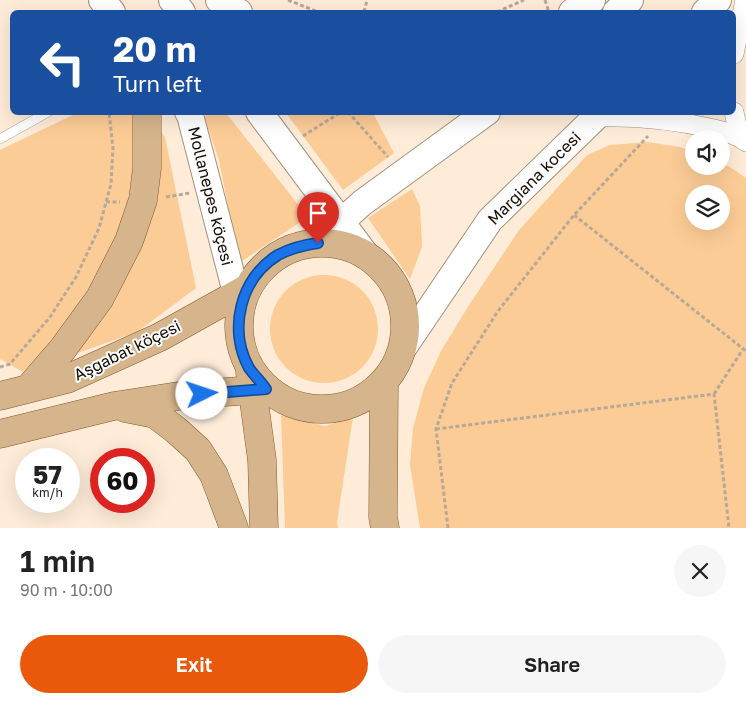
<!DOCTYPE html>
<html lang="en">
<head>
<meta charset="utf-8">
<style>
	body { margin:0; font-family:"Golos Text",sans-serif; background:#f6f6f6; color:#222; height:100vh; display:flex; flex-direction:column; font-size:19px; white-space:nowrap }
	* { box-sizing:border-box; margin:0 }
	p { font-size:16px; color:#767676 }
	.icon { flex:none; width:28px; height:28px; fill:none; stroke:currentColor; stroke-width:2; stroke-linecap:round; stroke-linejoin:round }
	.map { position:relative; height:528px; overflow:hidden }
	.details { display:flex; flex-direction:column; background:#fff; flex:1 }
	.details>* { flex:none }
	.banner { position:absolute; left:10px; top:10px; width:726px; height:105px; border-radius:8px; box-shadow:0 5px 20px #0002; background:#1a4fa0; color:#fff; overflow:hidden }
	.controls { position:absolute; left:685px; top:130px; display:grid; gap:10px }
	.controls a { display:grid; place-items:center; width:45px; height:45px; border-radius:50%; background:#fff; box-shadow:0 5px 20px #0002; font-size:25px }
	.speed { position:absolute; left:15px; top:448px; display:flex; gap:10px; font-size:25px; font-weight:700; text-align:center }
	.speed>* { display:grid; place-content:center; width:65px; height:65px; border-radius:50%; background:#fff; box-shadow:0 5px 20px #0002; line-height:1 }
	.speed small { font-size:12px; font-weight:400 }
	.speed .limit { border:8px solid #d22; background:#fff; color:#111 }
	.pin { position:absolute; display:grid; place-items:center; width:42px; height:42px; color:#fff; margin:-51px -21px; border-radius:50% 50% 50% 0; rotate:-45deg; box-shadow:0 0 5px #0007 }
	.pin .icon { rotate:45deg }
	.me { position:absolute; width:55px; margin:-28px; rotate:86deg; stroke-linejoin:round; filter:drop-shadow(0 0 4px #0008) }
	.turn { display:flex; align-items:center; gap:18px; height:105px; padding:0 20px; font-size:22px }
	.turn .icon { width:65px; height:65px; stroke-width:2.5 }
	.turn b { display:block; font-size:35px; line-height:42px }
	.round { display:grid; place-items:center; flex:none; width:52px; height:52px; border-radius:26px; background:#f6f6f6 }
	.head { display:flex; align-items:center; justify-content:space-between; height:85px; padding:0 20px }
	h1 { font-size:30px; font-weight:600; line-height:38px }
	.primary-button { display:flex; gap:10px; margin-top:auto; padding:10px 20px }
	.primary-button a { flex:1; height:58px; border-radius:30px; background:#ea580c; color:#fff; font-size:20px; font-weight:600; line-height:58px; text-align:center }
	.primary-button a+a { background:#f6f6f6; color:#222 }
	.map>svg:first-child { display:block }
	.green { fill:#fccc96; fill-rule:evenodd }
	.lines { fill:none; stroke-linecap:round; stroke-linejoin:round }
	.lane-casing { stroke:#a6917a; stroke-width:10 }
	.street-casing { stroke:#a6917a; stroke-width:20 }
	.secondary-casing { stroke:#a6917a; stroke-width:28 }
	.primary-casing { stroke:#805a2b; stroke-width:29 }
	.path { stroke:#b7a898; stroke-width:3; stroke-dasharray:4 2.5; stroke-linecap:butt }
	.lane { stroke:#fff; stroke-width:9 }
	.street { stroke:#fff; stroke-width:19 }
	.secondary { stroke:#fff; stroke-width:26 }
	.primary { stroke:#d6b58c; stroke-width:28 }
	.route-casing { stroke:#114b97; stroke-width:12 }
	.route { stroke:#1a73e8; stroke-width:9 }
	.labels { text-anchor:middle; stroke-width:4; stroke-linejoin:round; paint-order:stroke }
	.street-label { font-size:16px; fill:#140d05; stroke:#fcfcfc }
</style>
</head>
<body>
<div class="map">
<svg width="746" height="528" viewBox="0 0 746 528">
	<rect width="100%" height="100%" fill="#feecd8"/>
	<path class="green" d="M 77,113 L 132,113 L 137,129 L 132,183 L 121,245 L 81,311 L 23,372 L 0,359 L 0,150 Z
		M 210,113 L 226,113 L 308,217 L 239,263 L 219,160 L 204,117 Z
		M 286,113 L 373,113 L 394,153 L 343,190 Z
		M 152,121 L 165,137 L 196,288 L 137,332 L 72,355 L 115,302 L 131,267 Z
		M 648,142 L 680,147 L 694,152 L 694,166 L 721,166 L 721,163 L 730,167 L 746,178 L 746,528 L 420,528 L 410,465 L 413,428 L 424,388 L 441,351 L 469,305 L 519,230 L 587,155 L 610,145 ZM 694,194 L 721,194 L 721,221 L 694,221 Z
		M 412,189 L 420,206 L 422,247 L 410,279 L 368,218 Z
		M270 329a54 54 0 1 1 108 0a54 54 0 1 1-108 0Z
		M 281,415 L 325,426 L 353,417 L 337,522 L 338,528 L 285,528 Z"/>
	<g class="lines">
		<g class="lane-casing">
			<path id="lane" d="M 0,139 L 48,112"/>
		</g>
		<g class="street-casing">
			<path id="street" d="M 734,54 L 745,0
				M 734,112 L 739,135
				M 597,117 C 637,116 675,120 714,129 C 726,132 736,134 746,142"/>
		</g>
		<g class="secondary-casing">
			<path id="secondary" d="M 102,0 L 112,12
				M 172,0 L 182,12
				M 219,0 L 239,12
				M 572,12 L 592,0
				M 616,12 L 630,0
				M 705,12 L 718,0
				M 188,112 L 190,115 L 240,308
				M 259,112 L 366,255
				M 318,243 L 362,203 L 487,112
				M 404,347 L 490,220 L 601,112"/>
		</g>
		<g class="primary-casing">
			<path id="primary" d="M239 326a83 83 0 1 1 166 0a83 83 0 1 1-166 0Z
				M 250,372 L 262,460 L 264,528
				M 384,384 L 383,517 L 385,528
				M 29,388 L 62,350 L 100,298 L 129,241 L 143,200 L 147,168 L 147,112
				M 0,396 L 67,379 L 160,337 L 248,288
				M 125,408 L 155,414 L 176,430 L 198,450 L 214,475 L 234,528
				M 0,434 L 114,406 L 185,395 L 266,389"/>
		</g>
		<path class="path" d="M 288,0 L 318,12
			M 545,0 L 549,12
			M 364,12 L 367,0
			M 497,12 L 524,0
			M 348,112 L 388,157
			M 303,136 L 341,112
			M 166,197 L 190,193
			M 106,202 L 120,202
			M 574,215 L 746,351
			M 0,367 L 10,364 L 50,317 L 76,277 L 99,228 L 111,184 L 113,148 L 109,112
			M 714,394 L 743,349
			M 436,429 L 714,394 L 729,528
			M 448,528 L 436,429 L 452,383 L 498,311 L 574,215 L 648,136"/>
		<use href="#lane" class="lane"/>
		<use href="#street" class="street"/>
		<use href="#secondary" class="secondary"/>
		<use href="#primary" class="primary"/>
	</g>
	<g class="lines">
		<g class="route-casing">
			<path id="route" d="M 202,394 L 266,389 C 261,382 254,375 249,368 C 228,330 240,278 278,255 C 291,248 304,245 318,243"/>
		</g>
		<use href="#route" class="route"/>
	</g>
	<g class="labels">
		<g class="street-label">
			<text transform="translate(534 178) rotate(-45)" y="6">Margiana kocesi</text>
			<text transform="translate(211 196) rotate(76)" y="6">Mollanepes köçesi</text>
			<text transform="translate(127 350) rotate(-26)" y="6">Aşgabat köçesi</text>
		</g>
	</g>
</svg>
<div class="controls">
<a><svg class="icon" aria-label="sound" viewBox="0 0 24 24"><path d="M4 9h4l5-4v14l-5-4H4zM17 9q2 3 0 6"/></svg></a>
<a><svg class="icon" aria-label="layers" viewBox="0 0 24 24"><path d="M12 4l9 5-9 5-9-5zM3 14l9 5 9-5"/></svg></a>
</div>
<div class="speed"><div>57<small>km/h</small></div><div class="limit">60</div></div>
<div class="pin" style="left:318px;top:243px;background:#d93025"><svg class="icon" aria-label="arrive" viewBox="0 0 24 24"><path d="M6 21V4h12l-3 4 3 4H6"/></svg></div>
<svg class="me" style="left:202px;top:394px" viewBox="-20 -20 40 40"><circle r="19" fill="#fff"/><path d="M0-13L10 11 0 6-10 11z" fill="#1a73e8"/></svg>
<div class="banner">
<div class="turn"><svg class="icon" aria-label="left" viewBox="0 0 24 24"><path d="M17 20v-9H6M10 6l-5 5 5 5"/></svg><div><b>20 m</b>Turn left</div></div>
</div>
</div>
<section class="details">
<div class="head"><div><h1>1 min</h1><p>90 m · 10:00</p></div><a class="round"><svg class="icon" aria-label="close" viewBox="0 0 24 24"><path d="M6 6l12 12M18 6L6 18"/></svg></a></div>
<div class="primary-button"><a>Exit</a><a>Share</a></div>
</section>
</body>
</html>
